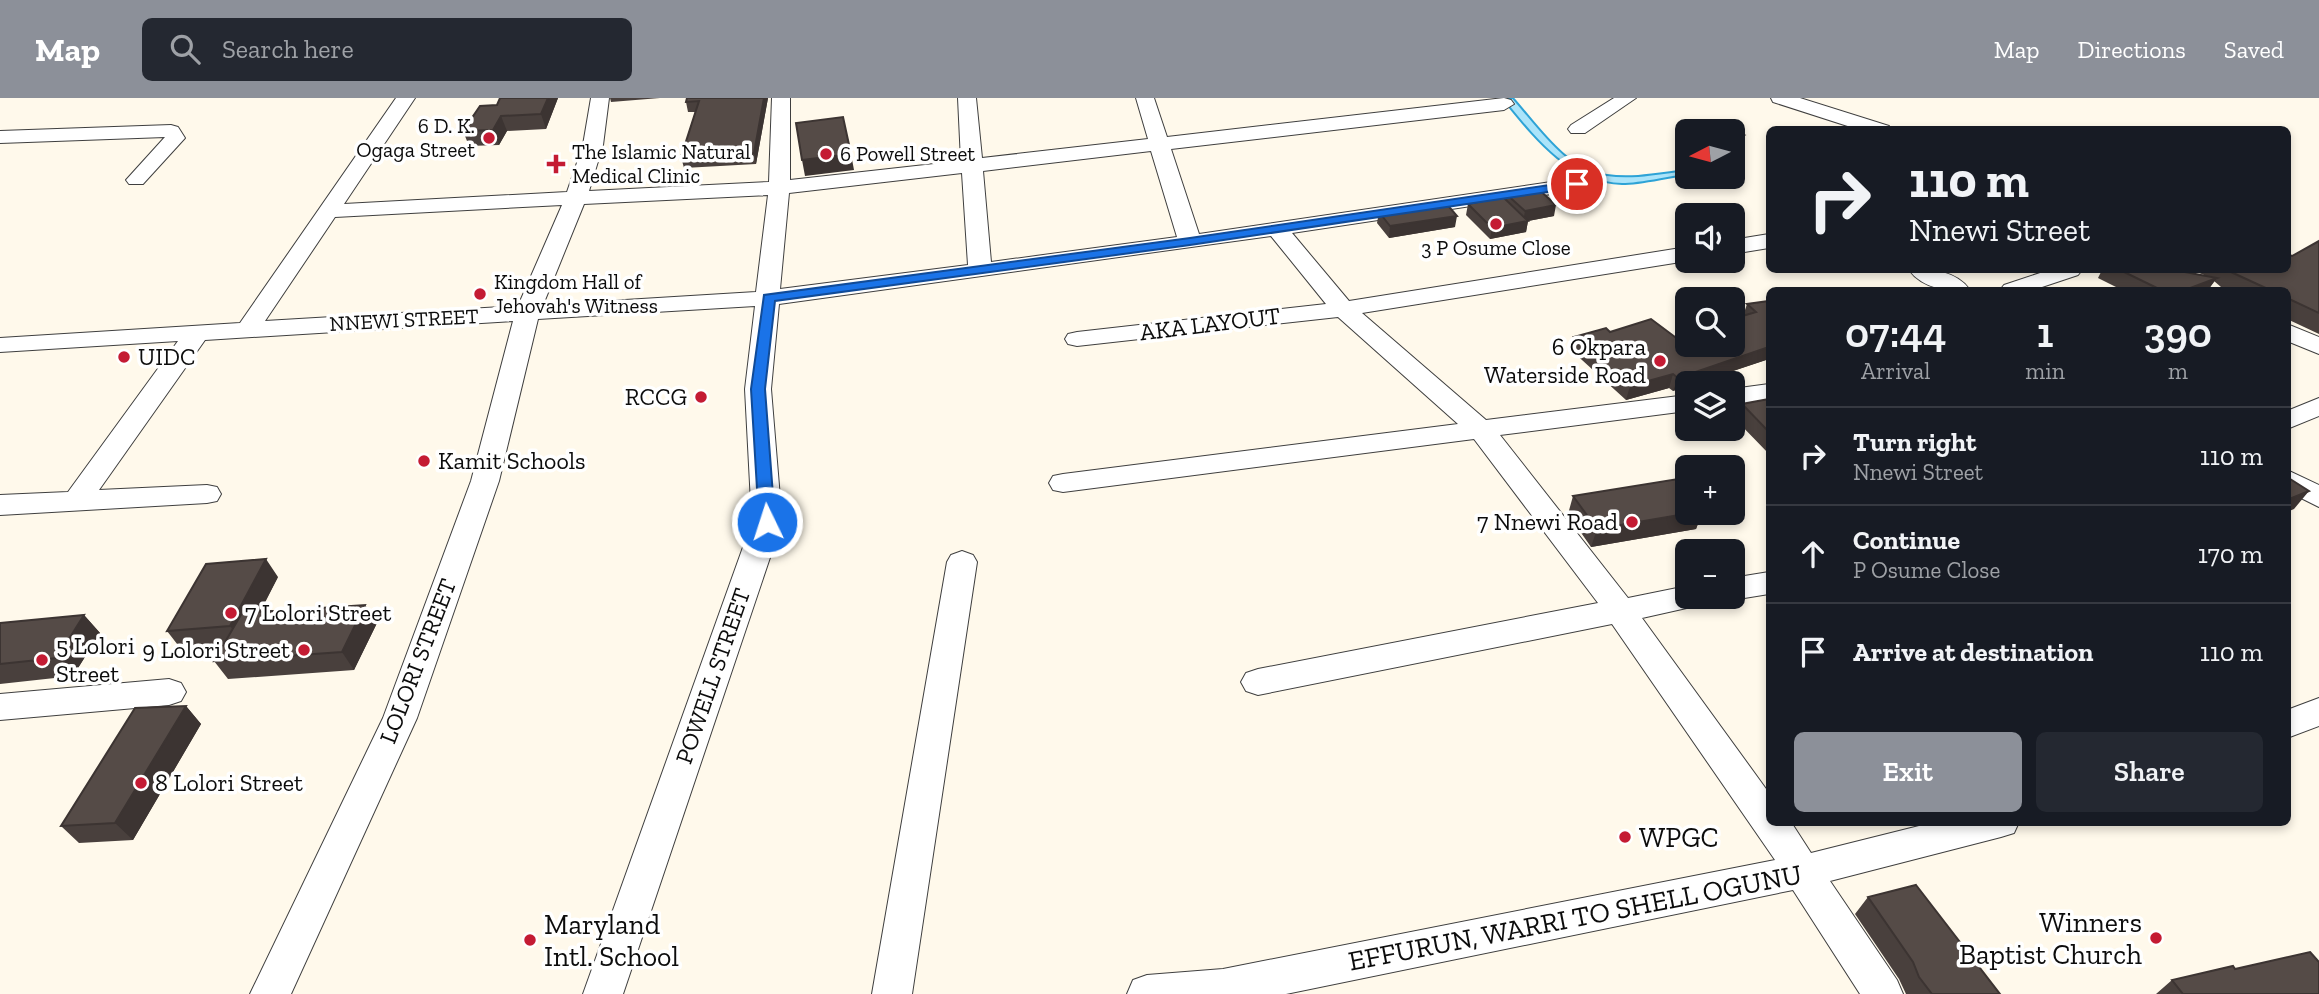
<!DOCTYPE html>
<html lang="en">
<head>
<meta charset="utf-8">
<style>
	body { margin:0; font-family:"Zilla Slab",serif; background:#242831; color:#f1f3f6; height:100vh; display:flex; flex-direction:column; font-size:26px; white-space:nowrap }
	* { box-sizing:border-box; margin:0 }
	p { font-size:23px; color:#9ea1a6 }
	.icon { flex:none; width:38px; height:38px; fill:none; stroke:currentColor; stroke-width:2; stroke-linecap:round; stroke-linejoin:round }
	.map { position:relative; flex:1; overflow:hidden }
	.side { position:absolute; left:1766px; top:189px; width:525px; height:539px; display:flex; flex-direction:column; background:#171b24; border-radius:10px; box-shadow:0 4px 10px #0003 }
	.side>* { flex:none }
	.hud { position:absolute; left:1766px; top:28px; width:525px; height:147px; border-radius:10px; box-shadow:0 4px 10px #0003; background:#171b24; color:#f1f3f6; overflow:hidden }
	.needle { width:46px; rotate:264deg }
	.fabs { position:absolute; left:1675px; top:21px; display:grid; gap:14px }
	.fabs a { display:grid; place-items:center; width:70px; height:70px; border-radius:10px; background:#171b24; box-shadow:0 4px 10px #0003; font-size:35px }
	.pin { position:absolute; display:grid; place-items:center; width:60px; height:60px; color:#fff; margin:-30px; border:4px solid #fff; border-radius:50%; box-shadow:0 2px 7px #0007 }
	.me { position:absolute; width:77px; margin:-38px; rotate:356deg; stroke-linejoin:round; filter:drop-shadow(0 0 5px #0008) }
	.turn { display:flex; align-items:center; gap:24px; height:147px; padding:0 28px; font-size:32px }
	.turn .icon { width:91px; height:91px; stroke-width:2.5 }
	.turn b { display:block; font-size:49px; line-height:60px }
	.eta { display:flex; justify-content:space-evenly; align-items:center; height:119px; text-align:center }
	.eta b { font-size:42px; font-weight:600; line-height:49px }
	.primary-button { display:flex; gap:14px; margin-top:auto; padding:14px 28px }
	.primary-button a { flex:1; height:80px; border-radius:10px; background:#8c9099; color:#fff; font-size:28px; font-weight:600; line-height:80px; text-align:center }
	.primary-button a+a { background:#242831; color:#f1f3f6 }
	ul { padding:0; list-style:none }
	li { display:flex; align-items:center; gap:21px; height:98px; padding:0 28px; border-top:2px solid #363941 }
	li div { flex:1 }
	li b { display:block; font-size:26px }
	li em { font-style:normal }
	header { display:flex; align-items:center; gap:42px; box-sizing:border-box; height:98px; padding:0 35px; background:#8c9099; color:#fff }
	header strong { font-size:33px }
	nav { display:flex; gap:38px; margin-inline-start:auto; font-size:24px }
	.search { width:490px; height:63px; background:#242831; display:flex; align-items:center; gap:18px; box-sizing:border-box; padding:0 24px; border-radius:10px; color:#9ea1a6; font-size:26px }
	.map>svg:first-child { display:block }
	.water { fill:#abe4fa; stroke:#2ea3d6; stroke-width:2 }
	.lines { fill:none; stroke-linecap:round; stroke-linejoin:round }
	.minor-casing { stroke:#3f3f3f; stroke-width:2 }
	.minor { fill:#fff; fill-rule:evenodd }
	.wall { fill:#49403d }
	.shaded-wall { fill:#3c3432 }
	.building { fill:#554b47; stroke:#3c3432; stroke-width:2 }
	.route { fill:#1a73e8; stroke:#114b97; stroke-width:2 }
	.poi-dot { fill:#c41b33; stroke:#fff; stroke-width:2.5 }
	.labels { text-anchor:middle; stroke-width:7; stroke-linejoin:round; paint-order:stroke }
	.far-poi-label { font-size:21px; fill:#0c0c0c; stroke:#fff; text-anchor:start }
	.far-street-label { font-size:21px; fill:#0c0c0c; stroke:#fff }
	.street-label { font-size:24px; fill:#0c0c0c; stroke:#fff }
	.poi-label { font-size:24px; fill:#0c0c0c; stroke:#fff; text-anchor:start }
	.near-poi-label { font-size:28px; fill:#0c0c0c; stroke:#fff; text-anchor:start }
	.near-street-label { font-size:28px; fill:#0c0c0c; stroke:#fff }
</style>
</head>
<body>
<header>
<strong>Map</strong>
<div class="search"><svg class="icon" aria-label="search" viewBox="0 0 24 24"><circle cx="10" cy="10" r="6"/><path d="M15 15l6 6"/></svg>Search here</div>
<nav><a>Map</a><a>Directions</a><a>Saved</a></nav>
</header>
<div class="map">
<svg width="2319" height="896" viewBox="0 0 2319 896">
	<rect width="100%" height="100%" fill="#fff9eb"/>
	<path class="water" d="M 1502,0 L 1513,0 C 1538,28 1567,73 1607,77 C 1633,81 1661,75 1687,72 L 1687,77 C 1666,79 1643,86 1622,86 C 1567,84 1534,39 1502,0 Z"/>
	<g class="lines">
		<g class="minor-casing">
			<path id="minor" d="M 396,0 L 415,0 L 344,106 L 567,94 L 583,47 L 591,0 L 609,0 L 603,47 L 589,93 L 769,84 L 772,0 L 790,0 L 790,82 L 961,63 L 958,0 L 976,0 L 982,60 L 1148,41 L 1136,0 L 1154,0 L 1167,39 L 1504,0 L 1511,2 L 1514,6 L 1504,12 L 1171,51 L 1199,136 L 1578,80 L 1585,82 L 1589,86 L 1585,90 L 1578,92 L 1292,135 L 1349,203 L 1687,149 L 1687,163 L 1362,215 L 1486,322 L 1687,297 L 1687,313 L 1500,337 L 1628,500 L 1687,488 L 1687,499 L 1704,499 L 1700,507 L 1642,520 L 1769,695 L 1769,724 L 1791,724 L 1811,755 L 1935,724 L 2019,724 L 2014,735 L 2001,739 L 1830,783 L 1897,882 L 1903,896 L 1860,896 L 1793,792 L 1286,896 L 1127,896 L 1133,882 L 1147,877 L 1223,871 L 1775,762 L 1612,526 L 1258,597 L 1246,593 L 1241,584 L 1246,575 L 1258,571 L 1598,505 L 1474,341 L 1063,394 L 1053,392 L 1049,385 L 1053,378 L 1063,376 L 1458,326 L 1338,219 L 1077,248 L 1068,246 L 1065,241 L 1068,236 L 1077,234 L 1326,206 L 1271,138 L 779,206 L 771,291 L 782,424 L 623,896 L 583,896 L 752,424 L 745,291 L 755,208 L 538,221 L 499,383 L 417,620 L 291,896 L 250,896 L 383,620 L 471,383 L 513,223 L 205,242 L 99,392 L 207,387 L 217,389 L 221,396 L 217,403 L 207,405 L 0,417 L 0,397 L 68,394 L 178,243 L 0,254 L 0,240 L 240,225 ZM 1151,53 L 1177,139 L 991,164 L 983,73 ZM 962,75 L 968,167 L 780,191 L 789,95 ZM 768,97 L 756,194 L 543,207 L 584,106 ZM 562,107 L 518,208 L 265,223 L 335,119 Z
				M 1614,0 L 1636,0 L 1585,35 L 1571,35 L 1568,31 L 1571,27 Z
				M 1771,0 L 1800,0 L 1889,28 L 1892,32 L 1860,32 L 1773,4 Z
				M 171,27 L 178,29 L 185,40 L 143,86 L 129,86 L 126,82 L 165,39 L 0,45 L 0,33 Z
				M 1769,136 L 1769,150 L 1732,156 L 1732,142 Z
				M 1909,172 C 1930,170 1957,173 1970,192 C 1949,194 1923,191 1909,172 Z
				M 2049,172 L 2082,172 L 2078,177 L 2033,192 L 2000,192 L 2004,187 Z
				M 2287,226 L 2319,239 L 2319,256 L 2287,243 Z
				M 1769,286 L 1769,302 L 1732,307 L 1732,291 Z
				M 2319,300 L 2319,318 L 2287,331 L 2287,313 Z
				M 2287,372 L 2319,387 L 2319,409 L 2287,393 Z
				M 962,453 L 973,457 L 977,464 L 912,896 L 872,896 L 947,464 L 951,457 Z
				M 1769,474 L 1769,496 L 1732,502 L 1721,499 L 1732,499 L 1732,480 Z
				M 169,581 L 181,585 L 186,594 L 181,603 L 169,607 L 0,622 L 0,596 Z
				M 2319,600 L 2319,628 L 2287,640 L 2287,612 Z"/>
		</g>
		<use href="#minor" class="minor"/>
	</g>
	<path class="wall" d="M 500,0 L 558,0 L 546,31 L 507,33 L 499,47 L 469,48 L 463,33 L 497,7 Z
		M 610,0 L 660,0 L 611,4 Z
		M 768,0 L 756,66 L 684,70 L 681,59 L 695,14 L 688,14 L 686,4 Z
		M 1505,95 L 1554,118 L 1528,123 L 1526,134 L 1490,141 L 1466,117 L 1468,106 L 1504,100 Z
		M 1379,114 L 1455,129 L 1389,140 L 1377,125 Z
		M 2319,143 L 2319,236 L 2287,221 L 2287,192 L 2228,192 L 2221,189 L 2214,183 L 2208,192 L 2122,192 L 2098,180 L 2102,172 L 2180,172 L 2185,174 L 2209,179 L 2192,172 L 2189,172 L 2287,172 L 2292,158 Z
		M 1769,203 L 1769,261 L 1697,285 L 1687,285 L 1673,293 L 1669,290 L 1626,302 L 1571,252 L 1574,239 L 1610,234 L 1675,239 L 1743,218 L 1747,206 Z
		M 1769,301 L 1769,356 L 1736,322 L 1742,306 Z
		M 1573,398 L 1687,415 L 1702,415 L 1696,431 L 1591,449 L 1568,416 Z
		M 278,479 L 260,513 L 365,507 L 377,525 L 354,572 L 228,581 L 214,563 L 223,547 L 181,551 L 167,533 Z
		M 84,517 L 100,535 L 73,578 L 0,586 L 0,525 Z
		M 186,608 L 201,626 L 133,742 L 79,745 L 61,728 Z
		M 1868,799 L 2000,896 L 1906,896 L 1899,881 L 1855,816 Z
		M 2235,871 L 2319,896 L 2156,896 L 2172,882 Z"/>
	<path class="shaded-wall" d="M 548,0 L 558,0 L 546,31 L 541,16 Z
		M 764,0 L 768,0 L 756,66 L 754,55 Z
		M 501,18 L 507,33 L 499,47 L 493,32 Z
		M 1744,37 L 1740,48 L 1732,52 L 1732,43 Z
		M 851,56 L 854,72 L 805,78 L 802,62 Z
		M 1556,107 L 1554,118 L 1528,123 L 1526,134 L 1490,141 L 1492,130 L 1523,124 L 1525,113 Z
		M 1457,118 L 1455,129 L 1389,140 L 1390,128 Z
		M 2217,180 L 2208,192 L 2185,192 Z
		M 1769,249 L 1769,261 L 1697,285 L 1687,285 L 1687,289 L 1673,293 L 1678,280 Z
		M 1673,276 L 1669,290 L 1626,302 L 1630,288 Z
		M 2309,393 L 2294,411 L 2287,414 L 2287,402 Z
		M 1691,415 L 1702,415 L 1696,431 L 1591,449 L 1597,431 Z
		M 266,461 L 278,479 L 244,546 L 230,528 Z
		M 365,507 L 377,525 L 354,572 L 342,554 Z
		M 84,517 L 100,535 L 73,578 L 57,560 Z
		M 186,608 L 201,626 L 133,742 L 115,725 Z"/>
	<path class="building" d="M 500,0 L 548,0 L 541,16 L 501,18 L 493,32 L 463,33 L 480,8 L 497,7 Z
		M 687,0 L 764,0 L 754,55 L 681,59 L 699,3 L 686,4 Z
		M 843,19 L 851,56 L 802,62 L 796,25 Z
		M 1716,26 L 1744,37 L 1732,43 L 1732,33 L 1704,33 Z
		M 1537,90 L 1556,107 L 1525,113 L 1505,95 Z
		M 1503,99 L 1528,123 L 1492,130 L 1468,106 Z
		M 1445,104 L 1457,118 L 1390,128 L 1379,114 Z
		M 2319,143 L 2319,215 L 2287,200 L 2287,192 L 2270,192 L 2231,174 L 2228,172 L 2287,172 L 2287,156 L 2292,158 Z
		M 2120,172 L 2180,172 L 2185,174 L 2217,180 L 2185,192 L 2161,192 Z
		M 1769,203 L 1769,249 L 1678,280 L 1673,276 L 1630,288 L 1574,239 L 1606,230 L 1610,234 L 1651,221 L 1675,239 L 1687,236 L 1687,247 L 1732,247 L 1732,221 L 1756,214 L 1747,206 Z
		M 1769,301 L 1769,334 L 1742,306 Z
		M 2287,379 L 2309,393 L 2287,402 Z
		M 1678,381 L 1687,392 L 1687,415 L 1691,415 L 1597,431 L 1573,398 Z
		M 266,461 L 230,528 L 167,533 L 206,466 Z
		M 365,507 L 342,554 L 214,563 L 242,515 Z
		M 84,517 L 57,560 L 0,566 L 0,525 Z
		M 186,608 L 115,725 L 61,728 L 135,610 Z
		M 1916,787 L 2000,896 L 1932,896 L 1919,879 L 1913,864 L 1868,799 Z
		M 2310,854 L 2319,864 L 2319,896 L 2183,896 L 2172,882 L 2233,868 L 2235,871 Z"/>
	<path class="route" d="M 1577,83 L 1583,86 L 1581,89 L 1190,147 L 775,203 L 765,291 L 775,424 L 767,429 L 759,424 L 751,291 L 764,197 L 1190,140 Z"/>
	<g class="poi-dot">
		<circle cx="489" cy="40" r="7"/>
		<circle cx="826" cy="56" r="7"/>
		<path d="M552.5 55.5h7v7h7v7h-7v7h-7v-7h-7v-7h7z"/>
		<circle cx="1496" cy="126" r="7"/>
		<circle cx="480" cy="196" r="7"/>
		<circle cx="124" cy="259" r="7"/>
		<circle cx="1660" cy="263" r="7"/>
		<circle cx="701" cy="299" r="7"/>
		<circle cx="424" cy="363" r="7"/>
		<circle cx="1632" cy="424" r="7"/>
		<circle cx="231" cy="515" r="7"/>
		<circle cx="304" cy="552" r="7"/>
		<circle cx="42" cy="562" r="7"/>
		<circle cx="141" cy="685" r="7"/>
		<circle cx="1625" cy="739" r="7"/>
		<circle cx="2156" cy="840" r="7"/>
		<circle cx="530" cy="842" r="7"/>
	</g>
	<g class="labels">
		<g class="far-poi-label">
			<text x="475" y="35" text-anchor="end">6 D. K.<tspan x="475" dy="24">Ogaga Street</tspan></text>
			<text x="572" y="61">The Islamic Natural<tspan x="572" dy="24">Medical Clinic</tspan></text>
			<text x="840" y="63">6 Powell Street</text>
			<text x="1496" y="157" text-anchor="middle">3 P Osume Close</text>
			<text x="494" y="191">Kingdom Hall of<tspan x="494" dy="24">Jehovah's Witness</tspan></text>
		</g>
		<g class="far-street-label">
			<text transform="translate(404 222) rotate(-3)" y="7">NNEWI STREET</text>
		</g>
		<g class="street-label">
			<text transform="translate(1210 226) rotate(-7)" y="8">AKA LAYOUT</text>
			<text transform="translate(418 563) rotate(-69)" y="8">LOLORI STREET</text>
			<text transform="translate(713 578) rotate(-71)" y="8">POWELL STREET</text>
		</g>
		<g class="poi-label">
			<text x="1646" y="257" text-anchor="end">6 Okpara<tspan x="1646" dy="28">Waterside Road</tspan></text>
			<text x="138" y="267">UIDC</text>
			<text x="687" y="307" text-anchor="end">RCCG</text>
			<text x="438" y="371">Kamit Schools</text>
			<text x="1618" y="432" text-anchor="end">7 Nnewi Road</text>
			<text x="245" y="523">7 Lolori Street</text>
			<text x="56" y="556">5 Lolori<tspan x="56" dy="28">Street</tspan></text>
			<text x="290" y="560" text-anchor="end">9 Lolori Street</text>
			<text x="155" y="693">8 Lolori Street</text>
		</g>
		<g class="near-poi-label">
			<text x="1639" y="749">WPGC</text>
			<text x="2142" y="834" text-anchor="end">Winners<tspan x="2142" dy="32">Baptist Church</tspan></text>
			<text x="544" y="836">Maryland<tspan x="544" dy="32">Intl. School</tspan></text>
		</g>
		<g class="near-street-label">
			<text transform="translate(1575 819) rotate(-11)" y="10">EFFURUN, WARRI TO SHELL OGUNU</text>
		</g>
	</g>
</svg>
<div class="fabs">
<a><svg class="needle" viewBox="-14 -14 28 28"><path d="M0-13l5 13h-10z" fill="#e53935"/><path d="M0 13l5-13h-10z" fill="#9ea1a6"/></svg></a>
<a><svg class="icon" aria-label="sound" viewBox="0 0 24 24"><path d="M4 9h4l5-4v14l-5-4H4zM17 9q2 3 0 6"/></svg></a>
<a><svg class="icon" aria-label="search" viewBox="0 0 24 24"><circle cx="10" cy="10" r="6"/><path d="M15 15l6 6"/></svg></a>
<a><svg class="icon" aria-label="layers" viewBox="0 0 24 24"><path d="M12 4l9 5-9 5-9-5zM3 14l9 5 9-5"/></svg></a>
<a>+</a>
<a>−</a>
</div>
<div class="pin" style="left:1577px;top:86px;background:#d93025"><svg class="icon" aria-label="arrive" viewBox="0 0 24 24"><path d="M6 21V4h12l-3 4 3 4H6"/></svg></div>
<svg class="me" style="left:767px;top:424px" viewBox="-20 -20 40 40"><circle r="17" fill="#1a73e8" stroke="#fff" stroke-width="3"/><path d="M0-11L8 9 0 5-8 9z" fill="#fff"/></svg>
<div class="hud">
<div class="turn"><svg class="icon" aria-label="right" viewBox="0 0 24 24"><path d="M7 20v-9h11M14 6l5 5-5 5"/></svg><div><b>110 m</b>Nnewi Street</div></div>
</div>
<section class="side">
<div class="eta">
<div><b>07:44</b><p>Arrival</p></div>
<div><b>1</b><p>min</p></div>
<div><b>390</b><p>m</p></div>
</div>
<ul>
<li><svg class="icon" aria-label="right" viewBox="0 0 24 24"><path d="M7 20v-9h11M14 6l5 5-5 5"/></svg><div><b>Turn right</b><p>Nnewi Street</p></div><em>110 m</em></li>
<li><svg class="icon" aria-label="ahead" viewBox="0 0 24 24"><path d="M12 20V5M6 11l6-6 6 6"/></svg><div><b>Continue</b><p>P Osume Close</p></div><em>170 m</em></li>
<li><svg class="icon" aria-label="arrive" viewBox="0 0 24 24"><path d="M6 21V4h12l-3 4 3 4H6"/></svg><div><b>Arrive at destination</b></div><em>110 m</em></li>
</ul>
<div class="primary-button"><a>Exit</a><a>Share</a></div>
</section>
</div>
</body>
</html>
